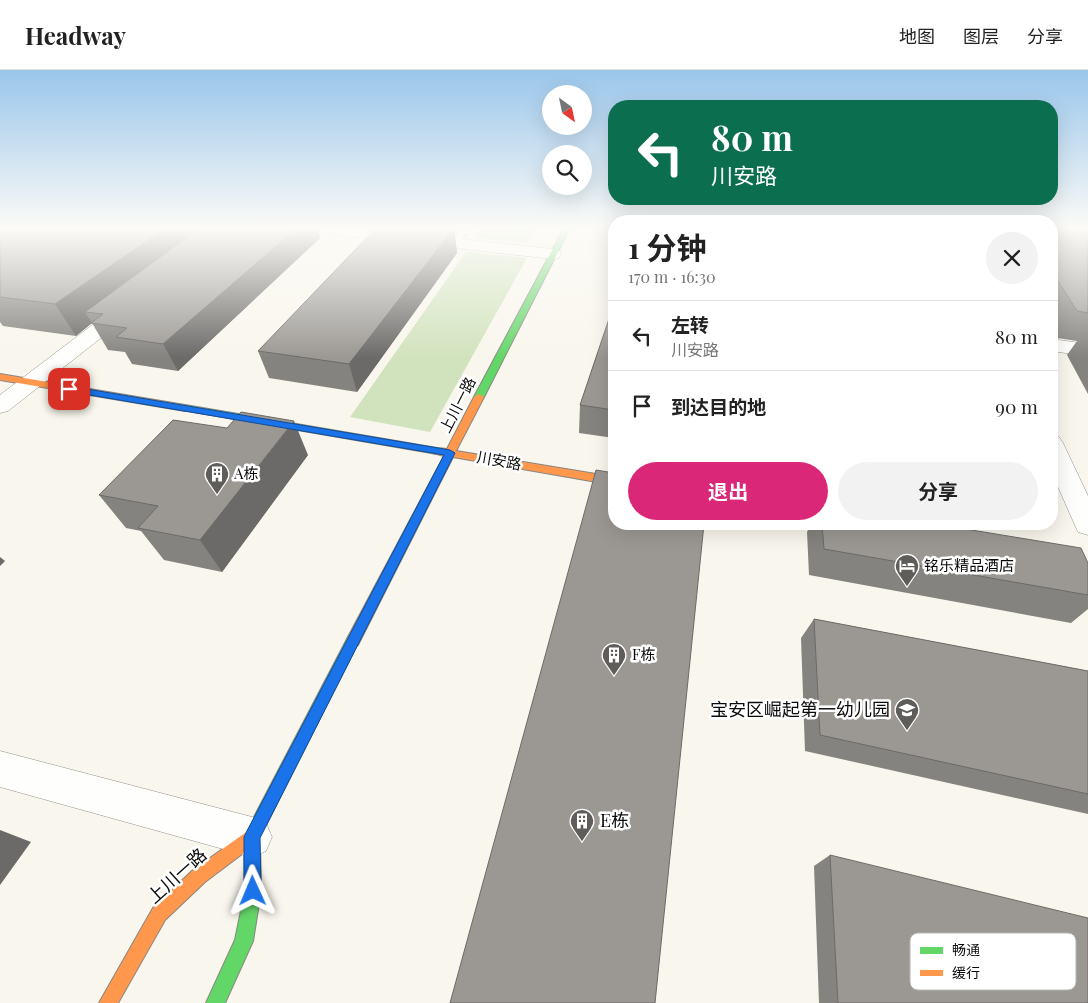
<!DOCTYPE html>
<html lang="zh">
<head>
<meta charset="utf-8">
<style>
	body { margin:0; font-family:"Playfair Display","Noto Sans SC",serif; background:#f2f2f2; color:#222; height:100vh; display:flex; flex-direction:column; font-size:19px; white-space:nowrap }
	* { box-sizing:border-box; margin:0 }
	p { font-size:16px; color:#767676 }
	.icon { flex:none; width:28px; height:28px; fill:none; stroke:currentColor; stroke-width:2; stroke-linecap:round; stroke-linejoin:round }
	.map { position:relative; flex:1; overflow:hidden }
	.drawer { position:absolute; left:608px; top:145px; width:450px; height:315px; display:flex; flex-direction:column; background:#fff; border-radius:20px; box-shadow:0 5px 20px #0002 }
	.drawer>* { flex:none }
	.hud { position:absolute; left:608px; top:30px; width:450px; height:105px; border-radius:20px; box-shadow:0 5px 20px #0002; background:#0b6e4f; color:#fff; overflow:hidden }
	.needle { width:32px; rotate:147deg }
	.fabs { position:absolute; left:542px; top:15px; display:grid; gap:10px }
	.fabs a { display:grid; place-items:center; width:50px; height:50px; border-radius:50%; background:#fff; box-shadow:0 5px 20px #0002; font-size:25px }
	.pin { position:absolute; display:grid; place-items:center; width:42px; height:42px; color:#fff; margin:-21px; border-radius:10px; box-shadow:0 2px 8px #0006 }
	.me { position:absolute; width:55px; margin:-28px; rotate:359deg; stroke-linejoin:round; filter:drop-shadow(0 0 4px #0008) }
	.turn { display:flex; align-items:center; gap:18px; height:105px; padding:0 20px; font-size:22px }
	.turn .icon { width:65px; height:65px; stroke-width:2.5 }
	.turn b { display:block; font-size:35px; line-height:42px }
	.round { display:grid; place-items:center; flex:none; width:52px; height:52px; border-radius:26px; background:#f2f2f2 }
	.overview { display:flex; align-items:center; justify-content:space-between; height:85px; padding:0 20px }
	h1 { font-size:30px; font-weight:700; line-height:38px }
	.button { display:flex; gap:10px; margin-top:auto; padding:10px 20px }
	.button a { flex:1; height:58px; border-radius:30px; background:#db2777; color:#fff; font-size:20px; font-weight:700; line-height:58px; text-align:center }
	.button a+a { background:#f2f2f2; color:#222 }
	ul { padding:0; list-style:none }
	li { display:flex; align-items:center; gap:15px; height:70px; padding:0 20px; border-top:1px solid #e0e0e0 }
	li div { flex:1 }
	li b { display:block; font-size:19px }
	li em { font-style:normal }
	header { display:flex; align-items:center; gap:30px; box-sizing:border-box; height:70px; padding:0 25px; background:#fff; border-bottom:1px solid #e0e0e0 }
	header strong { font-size:24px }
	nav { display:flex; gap:28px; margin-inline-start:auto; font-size:18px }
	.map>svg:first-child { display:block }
	.forest { fill:#d1e3bd }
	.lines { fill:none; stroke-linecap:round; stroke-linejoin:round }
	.lane-casing { stroke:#92908c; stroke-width:2 }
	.street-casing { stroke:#92908c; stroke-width:1 }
	.fast-casing { stroke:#888783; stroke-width:2 }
	.slow-casing { stroke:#888783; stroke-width:2 }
	.lane { fill:#fefefc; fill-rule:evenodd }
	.street { fill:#fefefc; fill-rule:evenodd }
	.fast { fill:#63d668; fill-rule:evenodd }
	.slow { fill:#ff974d; fill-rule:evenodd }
	.wall { fill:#85837f }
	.shaded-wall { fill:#6c6a68 }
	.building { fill:#9b9894; stroke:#6c6a68 }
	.route { fill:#1a73e8; stroke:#114b97 }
	.labels { text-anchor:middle; stroke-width:5; stroke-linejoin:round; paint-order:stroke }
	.street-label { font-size:15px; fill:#0a0a0a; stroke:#fff }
	.poi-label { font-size:15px; fill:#0a0a0a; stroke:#fff; text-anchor:start }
	.near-poi-label { font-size:18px; fill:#0a0a0a; stroke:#fff; text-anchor:end }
	.near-street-label { font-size:18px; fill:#0a0a0a; stroke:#fff }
	.key { fill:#fff; stroke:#b6b6b6; stroke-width:1 }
	.key-label { font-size:14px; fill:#0a0a0a }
</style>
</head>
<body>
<header>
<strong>Headway</strong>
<nav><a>地图</a><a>图层</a><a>分享</a></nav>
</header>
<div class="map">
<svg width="1088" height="933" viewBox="0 0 1088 933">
	<rect width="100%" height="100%" fill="#f9f6ed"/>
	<path class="forest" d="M 483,158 L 534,158 L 526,173 L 476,168 Z
		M 466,182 L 527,188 L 430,362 L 350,347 Z"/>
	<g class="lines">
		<g class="lane-casing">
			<path id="lane" d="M 461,158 L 471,158 L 458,175 L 450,175 L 448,173 Z"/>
		</g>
		<g class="street-casing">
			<path id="street" d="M 310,158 L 358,158 L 553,179 L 559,180 L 561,184 L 559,188 L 553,189 L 318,163 L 312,161 Z
				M 127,232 L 134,234 L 136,238 L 134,242 L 8,341 L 0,343 L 0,325 L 120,234 Z
				M 1051,269 L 1088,274 L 1088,286 L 1051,281 Z
				M 1051,365 L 1059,367 L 1063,373 L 1088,426 L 1088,465 L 1078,462 L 1051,401 Z
				M 0,681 L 252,747 L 266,753 L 272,767 L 266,781 L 252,787 L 0,717 Z"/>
		</g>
		<g class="fast-casing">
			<path id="fast" d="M 564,158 L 570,158 L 484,327 L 482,329 L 476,329 L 474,327 Z
				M 185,335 L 437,378 L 442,381 L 437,384 L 182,340 L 180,338 Z
				M 353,565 L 358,567 L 359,571 L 260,767 L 261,821 L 253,871 L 225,933 L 206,933 L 235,870 L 245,821 L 244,766 L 348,567 Z"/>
		</g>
		<g class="slow-casing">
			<path id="slow" d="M 0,304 L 185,335 L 190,338 L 185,341 L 0,310 Z
				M 479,324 L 484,327 L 456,381 L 614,407 L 614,415 L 453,387 L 358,575 L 353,577 L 348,575 L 347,571 L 348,567 L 444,386 L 433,383 L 432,381 L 437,378 L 447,379 L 474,327 Z
				M 252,758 L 258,760 L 260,766 L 258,772 L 205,812 L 165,850 L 118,933 L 99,933 L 153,838 L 193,800 Z"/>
		</g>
		<use href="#lane" class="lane"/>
		<use href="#street" class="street"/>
		<use href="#fast" class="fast"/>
		<use href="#slow" class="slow"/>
	</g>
	<path class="wall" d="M 0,158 L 318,158 L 320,168 L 178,301 L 132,294 L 125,282 L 108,280 L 92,253 L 76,266 L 3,256 L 0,252 Z
		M 454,158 L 457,183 L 357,322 L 269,308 L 258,281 Z
		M 1051,158 L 1088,158 L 1088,324 L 1067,285 L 1077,271 L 1057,268 L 1051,257 Z
		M 614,234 L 614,368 L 579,363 L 580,335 Z
		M 308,385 L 222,502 L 164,490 L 141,461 L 126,458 L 99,425 Z
		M 811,454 L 935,454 L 1088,493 L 1088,539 L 1071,553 L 809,505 L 807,462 Z
		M 814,549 L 1088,601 L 1088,744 L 805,681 L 801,568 Z
		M 830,785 L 1088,933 L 819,933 L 814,796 Z"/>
	<path class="shaded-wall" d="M 166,158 L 218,158 L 103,244 L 85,242 L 92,253 L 76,266 L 55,234 Z
		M 297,158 L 318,158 L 320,168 L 178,301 L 163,274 Z
		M 454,158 L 457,183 L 357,322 L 349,294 Z
		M 294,351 L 308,385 L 222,502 L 200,470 Z
		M 0,487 L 5,491 L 0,496 Z
		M 0,760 L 31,772 L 0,815 Z"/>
	<path class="building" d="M 0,158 L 166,158 L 55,234 L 0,227 Z
		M 200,158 L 297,158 L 163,274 L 116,267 L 127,258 L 91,253 L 103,244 L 85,242 Z
		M 376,158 L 454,158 L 349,294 L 258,281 Z
		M 1051,158 L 1088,158 L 1088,243 L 1077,241 L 1051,200 Z
		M 614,234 L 614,340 L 580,335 Z
		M 241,342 L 294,351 L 200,470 L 138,458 L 158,436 L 99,425 L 173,350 L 227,358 Z
		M 596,400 L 614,403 L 614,454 L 704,454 L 655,933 L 450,933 Z
		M 822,454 L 935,454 L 1081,478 L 1088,493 L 1088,525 L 824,479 Z
		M 814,549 L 1088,601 L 1088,724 L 820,665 Z
		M 830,785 L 1088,848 L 1088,933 L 838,933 Z"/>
	<linearGradient id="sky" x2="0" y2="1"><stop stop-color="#9ac6eb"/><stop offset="0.55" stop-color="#fcfbf7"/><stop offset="1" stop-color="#fcfbf7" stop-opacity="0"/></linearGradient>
	<rect width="1088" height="288" fill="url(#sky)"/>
	<path class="route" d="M 69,316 L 450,380 L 455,383 L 260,768 L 261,821 L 259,827 L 253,829 L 247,827 L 244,821 L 244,767 L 247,761 L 444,385 L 66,321 L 64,319 Z"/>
	<defs>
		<g id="building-pin" transform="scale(1.25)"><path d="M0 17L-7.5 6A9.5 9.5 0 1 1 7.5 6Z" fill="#5e5d59" stroke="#fff"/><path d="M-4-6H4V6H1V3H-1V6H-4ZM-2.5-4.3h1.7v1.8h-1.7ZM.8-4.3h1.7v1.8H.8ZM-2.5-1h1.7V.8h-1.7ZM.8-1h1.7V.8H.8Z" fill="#fff"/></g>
		<g id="hotel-pin" transform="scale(1.25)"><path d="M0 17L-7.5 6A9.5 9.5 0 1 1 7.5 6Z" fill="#5e5d59" stroke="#fff"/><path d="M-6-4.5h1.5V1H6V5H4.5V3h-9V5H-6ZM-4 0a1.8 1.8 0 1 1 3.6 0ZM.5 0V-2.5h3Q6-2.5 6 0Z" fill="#fff"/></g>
		<g id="school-pin" transform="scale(1.25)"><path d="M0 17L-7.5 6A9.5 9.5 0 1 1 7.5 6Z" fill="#5e5d59" stroke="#fff"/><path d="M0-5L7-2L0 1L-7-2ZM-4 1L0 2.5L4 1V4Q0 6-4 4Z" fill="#fff"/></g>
	</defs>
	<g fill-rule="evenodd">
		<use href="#building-pin" x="217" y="404"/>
		<use href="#hotel-pin" x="907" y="496"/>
		<use href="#building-pin" x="614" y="585"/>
		<use href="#school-pin" x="907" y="640"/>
		<use href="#building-pin" x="582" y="751"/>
	</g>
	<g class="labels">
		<g class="street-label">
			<text transform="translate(458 335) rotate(-63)" y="5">上川一路</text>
			<text transform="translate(499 391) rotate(10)" y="5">川安路</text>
		</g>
		<g class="poi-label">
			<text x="234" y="409">A栋</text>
			<text x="924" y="501">铭乐精品酒店</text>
			<text x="632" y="590">F栋</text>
		</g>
		<g class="near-poi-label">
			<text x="890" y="646">宝安区崛起第一幼儿园</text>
			<text x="600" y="757" text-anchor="start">E栋</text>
		</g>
		<g class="near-street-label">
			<text transform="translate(177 806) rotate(-42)" y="6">上川一路</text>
		</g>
	</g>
	<rect x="910" y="863" width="166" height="57" rx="8" class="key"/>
	<rect x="920" y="877" width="23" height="7" fill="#63d668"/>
	<rect x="920" y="900" width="23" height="6" fill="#ff974d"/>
	<g class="key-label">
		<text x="952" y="885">畅通</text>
		<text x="952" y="908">缓行</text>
	</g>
</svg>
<div class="fabs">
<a><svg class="needle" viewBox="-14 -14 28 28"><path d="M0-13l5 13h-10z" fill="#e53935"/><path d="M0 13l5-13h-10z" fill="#767676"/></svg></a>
<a><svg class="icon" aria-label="search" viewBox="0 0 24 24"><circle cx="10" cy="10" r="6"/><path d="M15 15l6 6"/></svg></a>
</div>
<div class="pin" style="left:69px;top:319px;background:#d93025"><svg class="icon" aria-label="arrive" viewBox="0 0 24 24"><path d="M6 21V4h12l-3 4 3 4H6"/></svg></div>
<svg class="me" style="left:253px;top:821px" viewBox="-20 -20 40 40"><path d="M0-17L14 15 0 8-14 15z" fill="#1a73e8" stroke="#fff" stroke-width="4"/></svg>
<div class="hud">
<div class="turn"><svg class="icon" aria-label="left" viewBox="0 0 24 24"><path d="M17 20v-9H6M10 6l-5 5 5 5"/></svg><div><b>80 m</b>川安路</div></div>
</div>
<section class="drawer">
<div class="overview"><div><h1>1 分钟</h1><p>170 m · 16:30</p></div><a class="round"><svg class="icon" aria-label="close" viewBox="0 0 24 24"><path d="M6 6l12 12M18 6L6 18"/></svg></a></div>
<ul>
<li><svg class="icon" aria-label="left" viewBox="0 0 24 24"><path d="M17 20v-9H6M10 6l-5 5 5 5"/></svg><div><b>左转</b><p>川安路</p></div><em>80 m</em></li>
<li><svg class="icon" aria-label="arrive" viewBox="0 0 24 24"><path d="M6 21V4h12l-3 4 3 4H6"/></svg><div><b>到达目的地</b></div><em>90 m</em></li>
</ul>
<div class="button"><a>退出</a><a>分享</a></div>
</section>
</div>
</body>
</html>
